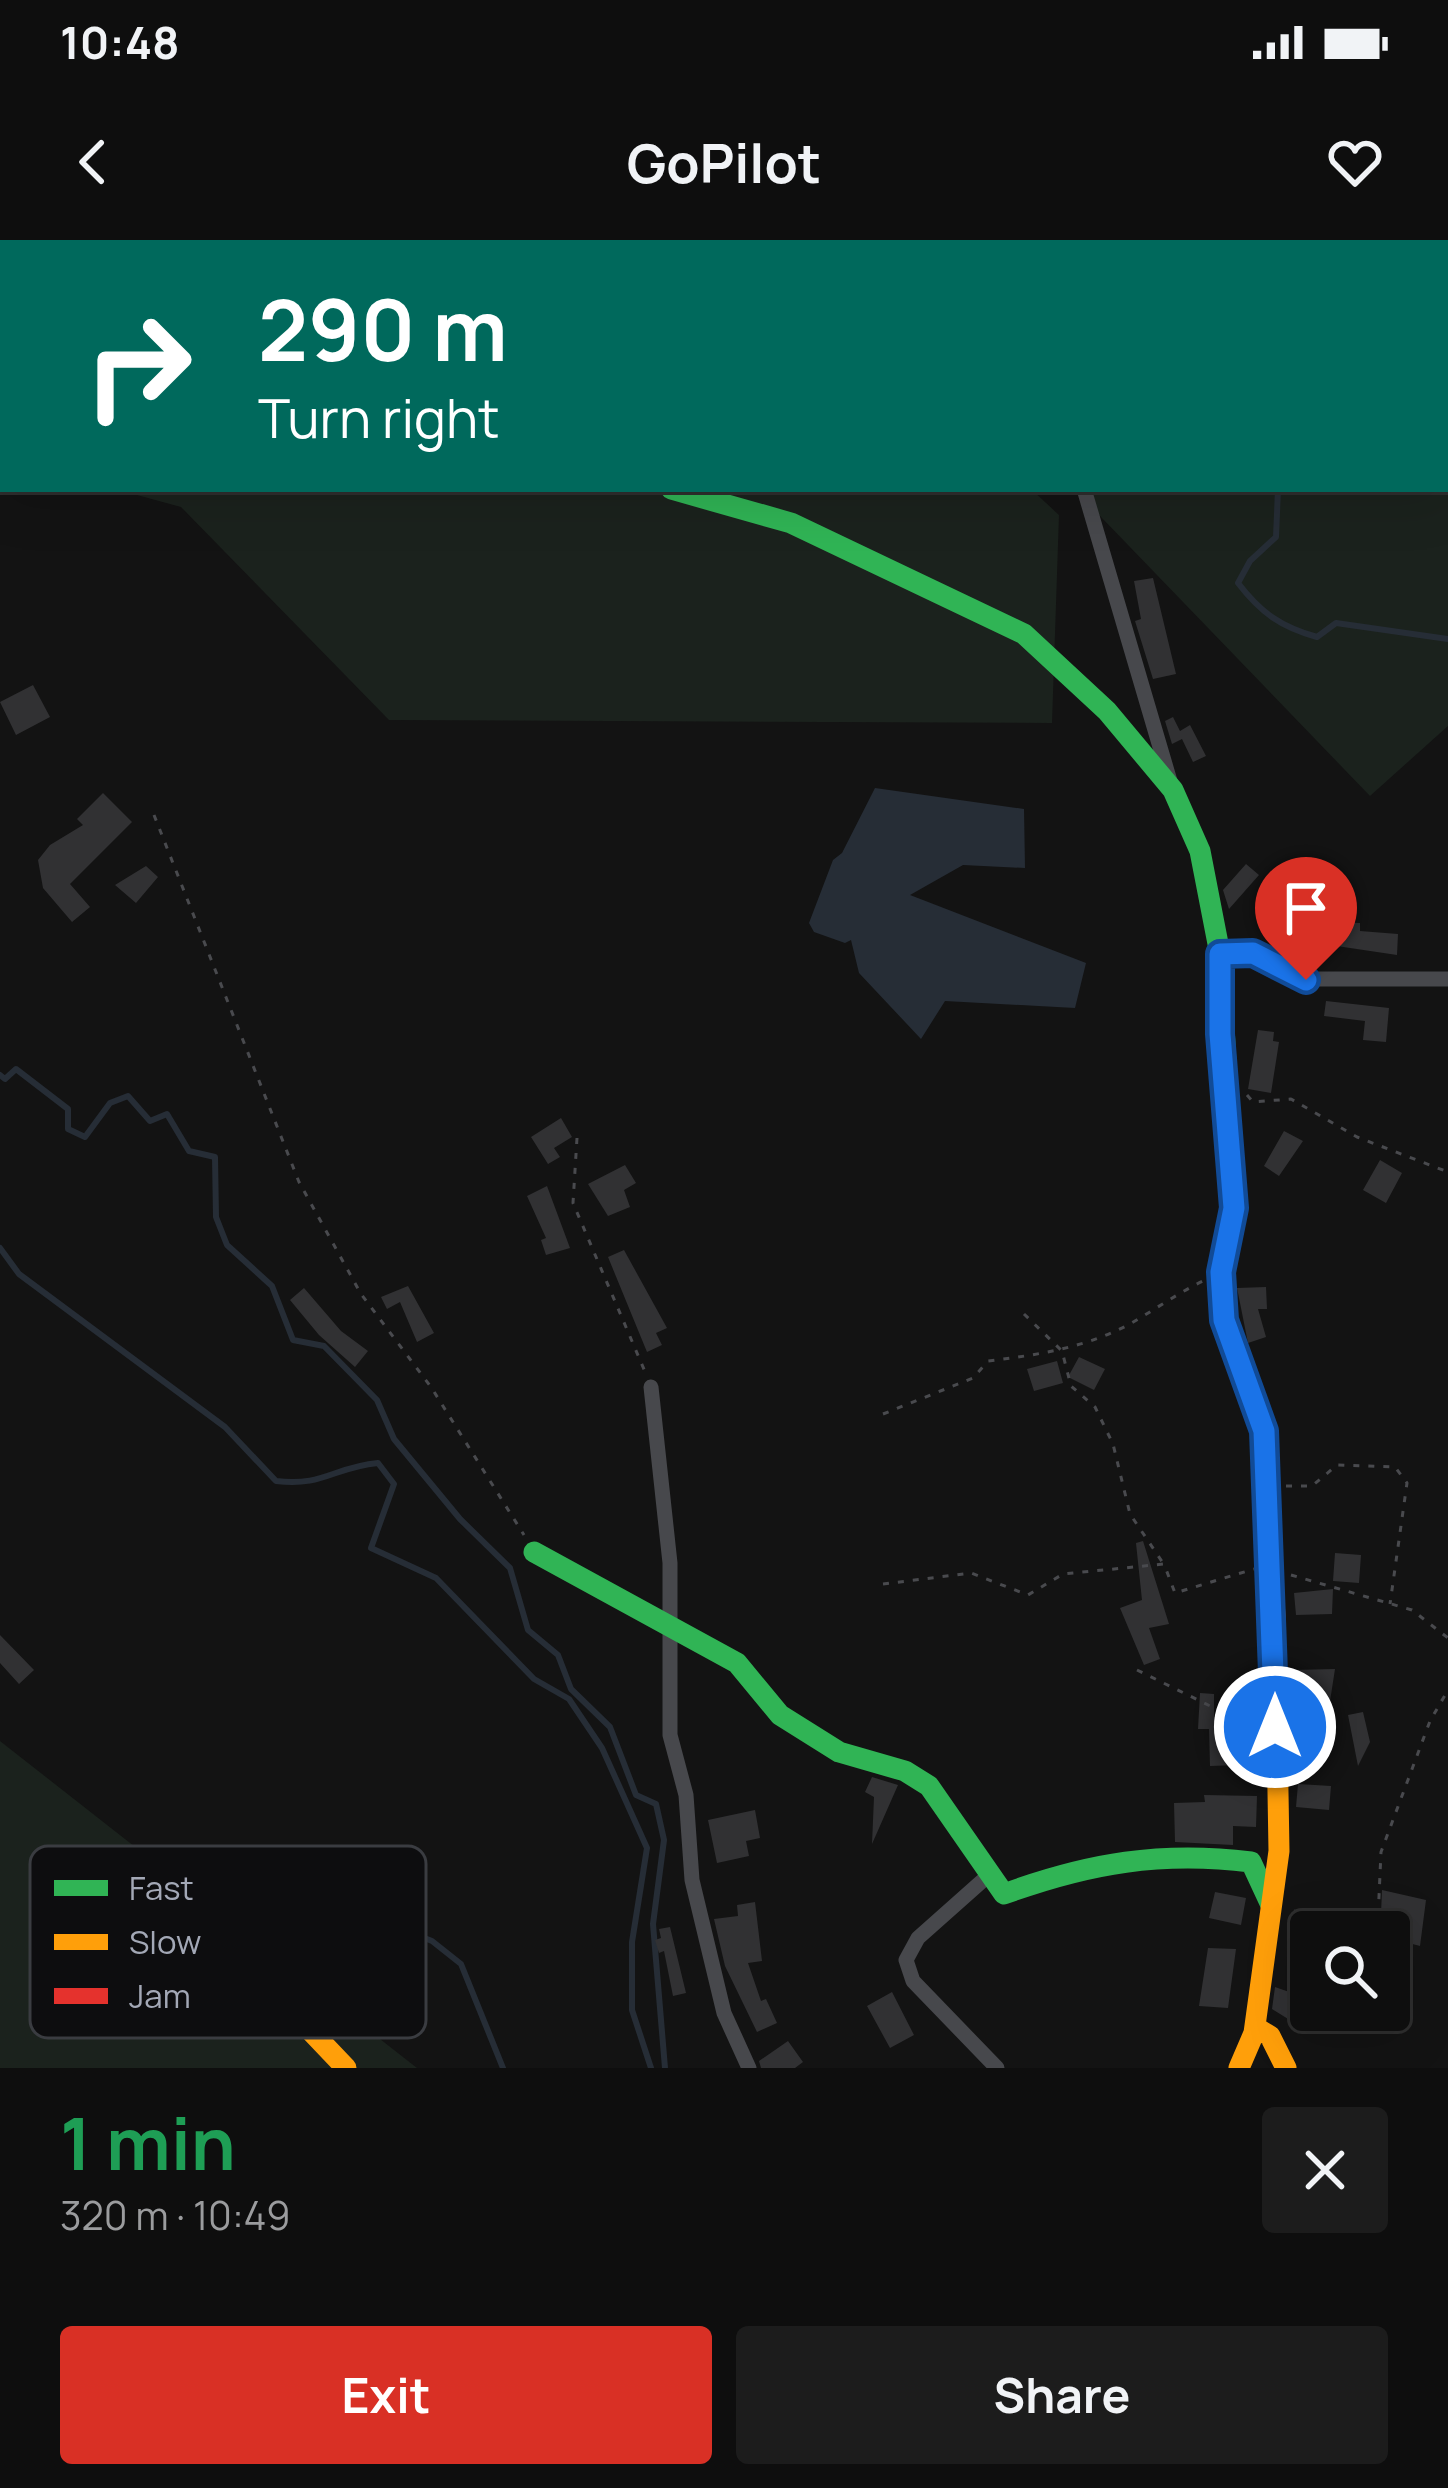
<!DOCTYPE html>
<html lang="en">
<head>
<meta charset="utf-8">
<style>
	body { margin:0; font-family:Manrope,sans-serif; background:#1c1c1c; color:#f1f3f6; height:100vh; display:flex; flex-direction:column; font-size:45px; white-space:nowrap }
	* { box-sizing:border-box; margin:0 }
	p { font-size:39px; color:#9b9c9e }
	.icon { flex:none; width:66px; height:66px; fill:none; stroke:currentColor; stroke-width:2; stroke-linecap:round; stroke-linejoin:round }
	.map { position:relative; height:1828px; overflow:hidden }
	.drawer { display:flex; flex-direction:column; background:#0e0e0e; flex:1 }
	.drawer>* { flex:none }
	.guide { position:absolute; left:0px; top:0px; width:1449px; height:252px; box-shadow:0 12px 48px #0002,0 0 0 3px #2e2e2e; background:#00695c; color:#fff; overflow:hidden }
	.controls { position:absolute; left:1290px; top:1671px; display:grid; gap:24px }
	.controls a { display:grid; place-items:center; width:120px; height:120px; border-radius:12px; background:#0e0e0e; box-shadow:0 12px 48px #0002,0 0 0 3px #2e2e2e; font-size:60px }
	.pin { position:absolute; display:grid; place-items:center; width:102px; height:102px; color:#fff; margin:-123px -51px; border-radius:50% 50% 50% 0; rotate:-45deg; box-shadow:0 0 12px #0007 }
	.pin .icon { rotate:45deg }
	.me { position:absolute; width:132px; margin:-66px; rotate:0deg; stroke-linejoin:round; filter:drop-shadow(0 0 9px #0008) }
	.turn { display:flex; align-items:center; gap:42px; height:252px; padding:0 60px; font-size:54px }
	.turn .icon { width:156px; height:156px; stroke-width:2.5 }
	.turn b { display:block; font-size:84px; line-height:102px }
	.round { display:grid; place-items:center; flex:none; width:126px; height:126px; border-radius:12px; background:#1c1c1c }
	.overview { display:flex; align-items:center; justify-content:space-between; height:204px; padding:0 60px }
	h1 { font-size:72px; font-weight:700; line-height:90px; color:#1e9e55 }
	.button { display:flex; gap:24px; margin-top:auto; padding:24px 60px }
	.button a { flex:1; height:138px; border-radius:12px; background:#d93025; color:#fff; font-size:48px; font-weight:700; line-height:138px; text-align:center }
	.button a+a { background:#1c1c1c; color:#f1f3f6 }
	.status { display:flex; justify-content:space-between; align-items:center; height:84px; padding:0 60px; background:#0e0e0e; direction:ltr }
	.status svg { height:33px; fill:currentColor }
	header { display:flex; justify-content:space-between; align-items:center; height:156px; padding:0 60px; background:#0e0e0e; font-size:54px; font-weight:700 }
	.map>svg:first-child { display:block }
	.green { fill:#1b221d }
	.water { fill:#262d36 }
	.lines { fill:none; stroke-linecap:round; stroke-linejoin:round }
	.stream { stroke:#262d36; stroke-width:6 }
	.building { fill:#313133 }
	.path { stroke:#494a4e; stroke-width:3; stroke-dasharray:6 9; stroke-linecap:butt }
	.street { stroke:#47484c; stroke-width:15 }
	.fast { stroke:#30b455; stroke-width:21 }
	.slow { stroke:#ff9f0a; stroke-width:21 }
	.jam { stroke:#e5322d; stroke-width:21 }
	.route-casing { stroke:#114b97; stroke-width:30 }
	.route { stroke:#1a73e8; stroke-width:21 }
	.key { fill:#0d0d0f; stroke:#3a3c41; stroke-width:3 }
	.key-label { font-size:33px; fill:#a3a8b6 }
</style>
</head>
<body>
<div class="status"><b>10:48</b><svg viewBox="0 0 49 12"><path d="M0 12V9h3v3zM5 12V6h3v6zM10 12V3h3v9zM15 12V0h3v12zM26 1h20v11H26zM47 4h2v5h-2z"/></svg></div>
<header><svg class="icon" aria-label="back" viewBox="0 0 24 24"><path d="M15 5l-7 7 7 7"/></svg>GoPilot<svg class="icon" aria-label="heart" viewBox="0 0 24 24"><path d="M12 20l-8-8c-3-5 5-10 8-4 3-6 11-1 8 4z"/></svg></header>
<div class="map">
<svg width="1448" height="1828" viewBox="0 0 1448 1828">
	<rect width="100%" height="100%" fill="#131313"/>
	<path class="green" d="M 0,0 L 756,0 L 760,3 L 3,3 L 3,218 Z
		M 835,0 L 1448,0 L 1448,486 L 1370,556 L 1074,249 L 1446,249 L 1446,3 Z
		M 115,249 L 1031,249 L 1059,275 L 1052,483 L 389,480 L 181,267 Z
		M 0,1501 L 417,1828 L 0,1828 Z"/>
	<path class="water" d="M 875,548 L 1024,569 L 1025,628 L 963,625 L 910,655 L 1086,723 L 1075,768 L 945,761 L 921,799 L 859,733 L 851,700 L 845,703 L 814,692 L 809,683 L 833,620 L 842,613 Z"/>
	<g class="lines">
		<path class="stream" d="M 1101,0 L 1106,3
			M 1278,249 L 1276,297 L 1250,321 L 1238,343 C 1261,373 1281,387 1317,397 L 1336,383 L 1448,399
			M 0,835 L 5,839 L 16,829 L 68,869 L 68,889 L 85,897 L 110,863 L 128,856 L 150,881 L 167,874 L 189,911 L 215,917 L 216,977 L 227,1005 L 272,1046 L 293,1100 L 324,1106 L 377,1160 L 394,1199 L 460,1279 L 510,1328 L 528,1390 L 558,1415 L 571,1449 L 610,1487 L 636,1555 L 656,1564 L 664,1600 L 653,1684 L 665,1828
			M 0,1008 L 19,1034 L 225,1187 L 276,1241 C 323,1247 334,1227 378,1223 L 394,1244 L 371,1308 L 436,1338 L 534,1439 L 569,1459 L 602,1508 L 647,1608 L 632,1702 L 632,1770 L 651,1828
			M 345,1667 L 432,1701 L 461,1724 L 503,1828"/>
	</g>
	<path class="building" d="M 1153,338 L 1176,434 L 1153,439 L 1135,381 L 1141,379 L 1134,341 Z
		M 33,445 L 50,477 L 16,495 L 0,462 Z
		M 1173,477 L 1180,491 L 1190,485 L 1206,516 L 1193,522 L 1182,499 L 1172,504 L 1165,481 Z
		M 103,553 L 132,582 L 70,644 L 90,667 L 72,682 L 43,648 L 38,620 L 50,605 L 83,585 L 77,579 Z
		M 1246,624 L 1259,635 L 1229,669 L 1223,650 Z
		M 146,626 L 158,637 L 136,663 L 115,645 Z
		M 1280,667 L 1302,676 L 1291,704 L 1268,695 Z
		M 1332,682 L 1360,683 L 1360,691 L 1398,694 L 1397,715 L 1330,705 Z
		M 1326,761 L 1389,768 L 1386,802 L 1363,800 L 1365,781 L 1324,776 Z
		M 1258,790 L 1274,792 L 1273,801 L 1279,802 L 1271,853 L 1248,849 Z
		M 561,878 L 572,897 L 554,908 L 560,917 L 548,924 L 531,897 Z
		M 1284,891 L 1303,901 L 1279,936 L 1264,926 Z
		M 1380,920 L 1402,933 L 1386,963 L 1363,950 Z
		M 625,925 L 636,943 L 624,950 L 630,967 L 608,976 L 588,944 Z
		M 547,946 L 570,1008 L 546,1015 L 541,1000 L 546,998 L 527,956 Z
		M 624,1010 L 667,1088 L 656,1093 L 662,1105 L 647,1112 L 608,1017 Z
		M 408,1046 L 434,1093 L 417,1102 L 400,1062 L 387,1069 L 381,1057 Z
		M 1266,1047 L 1267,1069 L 1258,1069 L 1266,1097 L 1248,1103 L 1237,1048 Z
		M 304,1048 L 341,1091 L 368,1111 L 355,1127 L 319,1095 L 290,1060 Z
		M 1079,1117 L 1105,1129 L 1094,1150 L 1068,1137 Z
		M 1057,1121 L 1063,1143 L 1034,1151 L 1027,1129 Z
		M 1143,1301 L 1169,1384 L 1149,1388 L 1160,1419 L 1144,1425 L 1120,1368 L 1142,1360 L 1136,1303 Z
		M 1335,1313 L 1361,1315 L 1359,1343 L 1333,1341 Z
		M 1333,1349 L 1332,1374 L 1296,1375 L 1294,1353 Z
		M 0,1395 L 34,1430 L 19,1444 L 0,1423 Z
		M 1335,1429 L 1326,1487 L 1319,1486 L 1321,1520 L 1294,1522 L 1292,1430 Z
		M 1200,1453 L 1214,1454 L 1214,1477 L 1235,1476 L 1239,1525 L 1210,1526 L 1209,1489 L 1198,1489 Z
		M 1363,1472 L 1370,1502 L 1358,1526 L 1348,1475 Z
		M 872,1537 L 898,1545 L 872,1604 L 874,1557 L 865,1552 Z
		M 1298,1544 L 1331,1546 L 1329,1570 L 1296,1567 Z
		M 1204,1555 L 1257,1556 L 1256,1587 L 1233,1586 L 1233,1605 L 1175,1602 L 1174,1563 L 1205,1562 Z
		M 755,1570 L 760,1598 L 746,1601 L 749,1616 L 717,1623 L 708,1580 Z
		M 1382,1650 L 1426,1660 L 1420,1706 L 1401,1701 L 1407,1675 L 1381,1674 Z
		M 1215,1652 L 1246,1658 L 1241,1685 L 1209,1678 Z
		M 755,1662 L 762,1721 L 748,1723 L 761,1761 L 766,1759 L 777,1783 L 757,1792 L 725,1726 L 714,1679 L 738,1676 L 737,1665 Z
		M 670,1687 L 686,1753 L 673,1756 L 664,1711 L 659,1713 L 655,1700 L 661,1698 L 659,1689 Z
		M 1208,1708 L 1236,1709 L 1228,1768 L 1199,1766 Z
		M 1311,1728 L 1311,1771 L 1301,1787 L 1272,1769 L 1275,1747 L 1295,1754 Z
		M 892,1752 L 914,1795 L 890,1808 L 867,1766 Z
		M 788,1801 L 803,1822 L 795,1828 L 761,1828 L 759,1821 Z"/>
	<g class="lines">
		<path class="path" d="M 1443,3 L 1444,0
			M 154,575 L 299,942 L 361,1054 L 431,1147 L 524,1295
			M 1247,855 L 1253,862 L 1291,859 L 1357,897 L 1448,932
			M 577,898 L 573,963 L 646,1134
			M 1024,1074 L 1062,1111 L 1071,1146 L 1095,1167 L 1113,1204 L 1130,1274 L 1163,1323
			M 883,1174 L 973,1138 L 988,1121 C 1037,1115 1084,1108 1128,1085 C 1153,1071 1176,1054 1203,1041
			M 1286,1246 L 1312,1246 L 1337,1225 L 1395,1227 L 1407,1243 L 1390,1364
			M 1291,1335 L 1412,1370 L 1448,1398
			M 883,1344 L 971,1333 L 1028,1355 L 1063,1334 L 1164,1324 L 1175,1353 L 1254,1329
			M 1137,1430 L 1255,1488
			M 1294,1671 L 1323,1679 L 1378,1679 L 1381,1612 L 1430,1481 L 1448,1450
			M 1380,1679 L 1393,1684"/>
		<path class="street" d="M 1084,249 L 1170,541
			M 1220,714 L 1253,713 L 1306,739 L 1448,739
			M 651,1147 L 670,1323 L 670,1495 L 686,1555 L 692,1640 L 724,1773 L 749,1828
			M 990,1634 L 918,1698 L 906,1720 L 913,1741 L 997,1828"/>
		<path class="fast" d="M 1446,33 L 1448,32
			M 671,249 L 791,283 L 1024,394 L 1107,471 L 1173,550 L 1200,611 L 1220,714 L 1234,968 L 1221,1032 L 1223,1059
			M 534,1312 L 737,1423 L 780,1475 L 839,1512 L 905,1531 L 929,1546 L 1004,1654 C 1089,1623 1161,1611 1251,1622 L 1271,1665"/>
		<path class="slow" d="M 1223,1059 L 1224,1080 L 1264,1191 L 1275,1377 L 1279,1611 L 1254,1793 L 1239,1828
			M 290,1758 L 307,1787 L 346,1828
			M 1255,1787 L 1270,1796 L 1286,1828"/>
		<path class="jam" d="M 0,2 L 3,3"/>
	</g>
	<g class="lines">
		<g class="route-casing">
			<path id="route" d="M 1275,1487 L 1264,1191 L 1224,1080 L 1221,1032 L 1234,968 L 1220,794 L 1220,714 L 1253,713 L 1306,740"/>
		</g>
		<use href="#route" class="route"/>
	</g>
	<rect x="30" y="1606" width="396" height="192" rx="18" class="key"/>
	<rect x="54" y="1640" width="54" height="16" fill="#30b455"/>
	<rect x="54" y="1694" width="54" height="16" fill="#ff9f0a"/>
	<rect x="54" y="1748" width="54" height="16" fill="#e5322d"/>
	<g class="key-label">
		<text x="129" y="1660">Fast</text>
		<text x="129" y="1714">Slow</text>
		<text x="129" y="1768">Jam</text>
	</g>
</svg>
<div class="controls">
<a><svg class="icon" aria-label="search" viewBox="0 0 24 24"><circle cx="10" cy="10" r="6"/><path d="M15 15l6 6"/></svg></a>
</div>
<div class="pin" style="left:1306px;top:740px;background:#d93025"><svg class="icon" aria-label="arrive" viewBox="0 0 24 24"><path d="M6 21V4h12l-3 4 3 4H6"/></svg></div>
<svg class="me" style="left:1275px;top:1487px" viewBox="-20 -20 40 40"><circle r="17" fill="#1a73e8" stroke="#fff" stroke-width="3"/><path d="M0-11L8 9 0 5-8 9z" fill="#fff"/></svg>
<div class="guide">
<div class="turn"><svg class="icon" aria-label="right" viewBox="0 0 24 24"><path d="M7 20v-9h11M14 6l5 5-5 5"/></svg><div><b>290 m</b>Turn right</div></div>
</div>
</div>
<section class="drawer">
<div class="overview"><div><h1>1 min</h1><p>320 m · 10:49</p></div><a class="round"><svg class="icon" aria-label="close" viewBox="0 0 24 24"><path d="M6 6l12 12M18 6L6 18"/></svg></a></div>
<div class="button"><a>Exit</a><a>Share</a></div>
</section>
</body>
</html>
